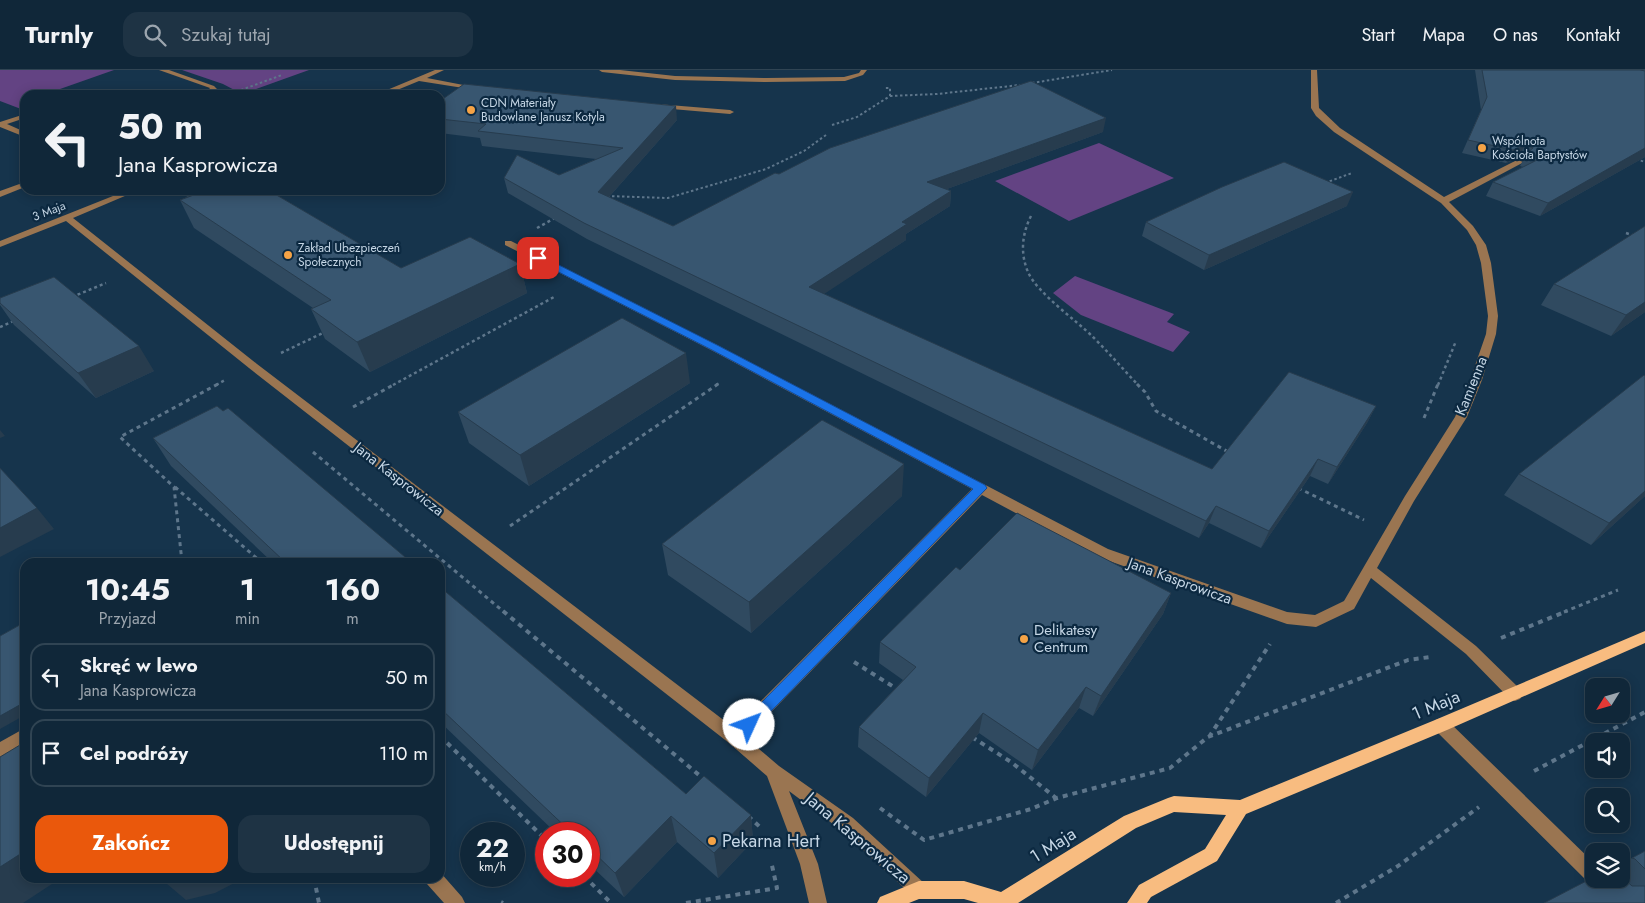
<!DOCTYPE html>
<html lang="pl">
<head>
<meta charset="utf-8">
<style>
	body { margin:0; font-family:Jost,sans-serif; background:#1e3344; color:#f1f3f6; height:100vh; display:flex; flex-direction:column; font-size:19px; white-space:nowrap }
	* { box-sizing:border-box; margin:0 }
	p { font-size:16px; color:#9ca5ae }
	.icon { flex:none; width:28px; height:28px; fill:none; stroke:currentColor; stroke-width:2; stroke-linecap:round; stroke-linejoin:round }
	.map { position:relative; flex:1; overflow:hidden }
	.details { position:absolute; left:20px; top:488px; width:425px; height:325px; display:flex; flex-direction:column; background:#102739; border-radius:15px; box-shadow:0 2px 12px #0003,0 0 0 1px #304453 }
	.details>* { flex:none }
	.top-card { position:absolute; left:20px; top:20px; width:425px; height:105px; border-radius:15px; box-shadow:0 2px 12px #0003,0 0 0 1px #304453; background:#102739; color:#f1f3f6; overflow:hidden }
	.needle { width:32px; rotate:233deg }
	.buttons { position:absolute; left:1585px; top:608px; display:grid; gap:10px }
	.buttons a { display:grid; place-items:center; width:45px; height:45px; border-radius:10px; background:#102739; box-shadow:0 2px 12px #0003,0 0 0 1px #304453; font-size:25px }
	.speed { position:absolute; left:460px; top:752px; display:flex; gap:10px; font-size:25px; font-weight:700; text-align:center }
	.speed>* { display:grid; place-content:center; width:65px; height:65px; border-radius:50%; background:#102739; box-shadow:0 2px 12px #0003,0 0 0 1px #304453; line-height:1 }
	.speed small { font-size:12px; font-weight:400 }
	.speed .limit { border:8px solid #d22; background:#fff; color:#111 }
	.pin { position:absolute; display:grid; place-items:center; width:42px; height:42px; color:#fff; margin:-21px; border-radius:10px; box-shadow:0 2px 8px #0006 }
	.me { position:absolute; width:55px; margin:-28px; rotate:47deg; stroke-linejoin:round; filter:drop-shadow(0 0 4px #0008) }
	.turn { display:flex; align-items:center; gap:18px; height:105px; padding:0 15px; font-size:22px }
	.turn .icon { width:65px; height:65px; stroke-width:2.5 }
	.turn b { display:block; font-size:35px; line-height:42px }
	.eta { display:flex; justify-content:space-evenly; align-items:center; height:85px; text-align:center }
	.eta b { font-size:30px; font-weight:700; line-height:35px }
	.primary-button { display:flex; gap:10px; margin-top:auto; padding:10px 15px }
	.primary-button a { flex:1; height:58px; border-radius:15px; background:#ea580c; color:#fff; font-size:20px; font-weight:700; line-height:58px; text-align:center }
	.primary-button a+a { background:#1e3344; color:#f1f3f6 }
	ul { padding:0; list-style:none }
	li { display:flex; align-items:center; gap:15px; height:68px; margin:0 10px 8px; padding:0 5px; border:2px solid #304453; border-radius:15px }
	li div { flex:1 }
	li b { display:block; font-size:19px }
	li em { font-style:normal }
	header { display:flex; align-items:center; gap:30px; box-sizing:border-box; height:70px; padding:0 25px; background:#102739; border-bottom:1px solid #304453 }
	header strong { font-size:24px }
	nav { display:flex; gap:28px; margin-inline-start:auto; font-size:18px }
	.search { width:350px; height:45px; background:#1e3344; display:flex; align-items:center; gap:12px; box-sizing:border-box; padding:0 18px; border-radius:15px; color:#9ca5ae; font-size:19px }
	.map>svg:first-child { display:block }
	.green { fill:#634383 }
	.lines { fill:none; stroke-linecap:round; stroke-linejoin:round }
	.path-far3 { stroke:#5e768b; stroke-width:2; stroke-dasharray:2.5 2.5; stroke-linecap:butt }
	.path-far2 { stroke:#5e768b; stroke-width:2.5; stroke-dasharray:3 3; stroke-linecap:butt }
	.path-far1 { stroke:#5e768b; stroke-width:3; stroke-dasharray:4 4; stroke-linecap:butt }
	.path { stroke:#5e768b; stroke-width:4; stroke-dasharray:5 5; stroke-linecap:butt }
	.minor { fill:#9a7551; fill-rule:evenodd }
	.major { fill:#f8bc80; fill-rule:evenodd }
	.wall { fill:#304a60 }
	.shaded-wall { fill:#273c4e }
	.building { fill:#385670; stroke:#273c4e }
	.route { fill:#1a73e8; stroke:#114b97 }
	.poi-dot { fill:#f5a346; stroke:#0c2941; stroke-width:2 }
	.labels { text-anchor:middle; stroke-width:4.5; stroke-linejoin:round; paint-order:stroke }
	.far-poi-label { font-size:12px; fill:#c5d6e5; stroke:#0c2941; text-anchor:start }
	.far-street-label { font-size:12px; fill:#c5d6e5; stroke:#0c2941 }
	.street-label { font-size:15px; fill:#c5d6e5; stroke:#0c2941 }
	.poi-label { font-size:15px; fill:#c5d6e5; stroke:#0c2941; text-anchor:start }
	.near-street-label { font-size:18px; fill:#c5d6e5; stroke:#0c2941 }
	.near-poi-label { font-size:18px; fill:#c5d6e5; stroke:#0c2941; text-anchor:start }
</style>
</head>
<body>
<header>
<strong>Turnly</strong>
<div class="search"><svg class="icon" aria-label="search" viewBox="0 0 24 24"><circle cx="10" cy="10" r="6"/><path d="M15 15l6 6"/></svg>Szukaj tutaj</div>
<nav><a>Start</a><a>Mapa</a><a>O nas</a><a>Kontakt</a></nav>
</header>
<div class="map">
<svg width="1645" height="833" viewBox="0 0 1645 833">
	<rect width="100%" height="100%" fill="#16344c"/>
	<path class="green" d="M 0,0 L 114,0 L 43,25 L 25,25 L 25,38 L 21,39 L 0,31 Z
		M 182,0 L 309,0 L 242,24 L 223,14 Z
		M 1099,73 L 1174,108 L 1069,151 L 995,111 Z
		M 1075,206 L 1174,244 L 1167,252 L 1190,262 L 1173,282 L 1081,245 L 1053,223 Z"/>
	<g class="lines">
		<path class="path-far3" d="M 1032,13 L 1112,0
			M 241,20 L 282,5
			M 890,26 L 937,24 L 1020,15
			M 832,55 L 857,47 L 890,26 L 890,18 L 884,18
			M 1636,89 L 1645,92
			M 1325,113 L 1352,103
			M 607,126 L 668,128 L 766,99 L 804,81 L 826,65"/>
		<path class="path-far2" d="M 1031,146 C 1022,164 1020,183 1028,202 C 1037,223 1076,250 1093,267 C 1109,283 1123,299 1138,315
			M 537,158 L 555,148
			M 1626,163 L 1635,166
			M 72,227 L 106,213
			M 0,257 L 16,250
			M 281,283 L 325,262
			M 216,315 L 225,310
			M 393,315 L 554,227
			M 716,315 L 721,312
			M 1438,315 L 1456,271"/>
		<path class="path-far1" d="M 1137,314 L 1145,322 L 1156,341 L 1230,383
			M 353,337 L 395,314
			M 1424,348 L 1438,314
			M 313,382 L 504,542
			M 175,417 L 261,492
			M 1298,418 L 1364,450
			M 510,456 L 718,314
			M 182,492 L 174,417 L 120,367 L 218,314
			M 1564,542 L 1618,520"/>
		<path class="path" d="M 503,541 L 705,710
			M 1501,568 L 1567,541
			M 854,592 L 897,619
			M 440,666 L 546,770
			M 972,667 L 1011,692 L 1056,728
			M 1209,667 L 1270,574
			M 1534,701 L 1645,642
			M 880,738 L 924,770 L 1031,739 L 1057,728 L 1170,698 L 1208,667 L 1408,590 L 1430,587
			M 748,746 L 760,757
			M 584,806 L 611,833
			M 314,808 L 319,833
			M 501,832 L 503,833
			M 686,833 L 777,818 L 771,791
			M 1336,833 L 1398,796 L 1479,737"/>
		<path class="minor" d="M 159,0 L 169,0 L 214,16 L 217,19 L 212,25 L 204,25 L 210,18 Z
			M 435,0 L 444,0 L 427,8 L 479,18 L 476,20 L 419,11 L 385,25 L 375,25 Z
			M 599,0 L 620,0 L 675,6 L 766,8 L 844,7 L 859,3 L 861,0 L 867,0 L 863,5 L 845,11 L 766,12 L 675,10 L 602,2 Z
			M 1311,0 L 1317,0 L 1319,38 L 1340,58 L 1444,127 L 1517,90 L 1524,92 L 1449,132 L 1473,156 L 1486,175 L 1491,193 L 1498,246 L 1496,264 L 1482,310 L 1467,347 L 1414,431 L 1377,498 L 1476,576 L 1520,619 L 1523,624 L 1520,629 L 1515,631 L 1510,629 L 1466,584 L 1371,508 L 1354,539 L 1316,557 L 1287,554 L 1098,487 L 982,425 L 746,668 L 779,696 L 853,748 L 925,814 L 928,820 L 925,826 L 919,829 L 913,826 L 841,760 L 789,721 L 818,794 L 827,833 L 809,833 L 800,794 L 767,706 L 729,673 L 249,298 L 66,151 L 0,177 L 0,171 L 128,120 L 139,120 L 73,148 L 257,294 L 734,658 L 972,419 L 711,280 L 505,175 L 505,171 L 511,171 L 719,276 L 1108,479 L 1287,542 L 1315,545 L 1344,531 L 1405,426 L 1455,347 L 1470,310 L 1486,264 L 1488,246 L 1481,193 L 1476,175 L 1467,160 L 1441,133 L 1334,62 L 1316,46 L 1311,38 Z
			M 657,34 L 730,40 L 734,42 L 730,44 L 660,38 L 657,38 Z
			M 25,44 L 25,48 L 7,54 L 25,62 L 25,67 L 0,57 L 0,52 Z
			M 25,112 L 25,117 L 0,127 L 0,121 Z
			M 1441,648 L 1447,650 L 1594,793 L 1594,809 L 1602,809 L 1600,812 L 1594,815 L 1588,812 L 1435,660 L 1433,655 L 1435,650 Z
			M 25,658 L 25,674 L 0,688 L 0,672 Z
			M 440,802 L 462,827 L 465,833 L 444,833 L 427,814 L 424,808 L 440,808 Z"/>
		<path class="major" d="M 1645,561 L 1645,573 L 1447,660 L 1246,744 L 1217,791 L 1151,827 L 1147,833 L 1127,833 L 1139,815 L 1205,779 L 1226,745 L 1174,742 L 1136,758 L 1018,833 L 978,833 L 964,829 L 919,829 L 909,833 L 877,833 L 880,827 L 919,811 L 964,811 L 1001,822 L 1124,746 L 1168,728 L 1174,726 L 1240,730 L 1435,650 Z"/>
	</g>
	<path class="wall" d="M 1475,0 L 1645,0 L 1645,87 L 1540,146 L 1486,126 L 1493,112 L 1523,97 L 1520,96 L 1523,90 L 1518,88 L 1506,93 L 1462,83 L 1481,40 Z
		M 440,31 L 677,50 L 609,127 L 673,156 L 779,104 L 1103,62 L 947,119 L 951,121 L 950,136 L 906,164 L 906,170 L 823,224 L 1212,399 L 1376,336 L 1367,353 L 1328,414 L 1310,406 L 1261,478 L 1209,453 L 1199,468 L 587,169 L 508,123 L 504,108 L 559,105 L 596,89 L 482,76 L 480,68 L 440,63 Z
		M 183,120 L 268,120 L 401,198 L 520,194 L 527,223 L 370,302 L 325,269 L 311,239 L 313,238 L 194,158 L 180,130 L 187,127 Z
		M 1347,136 L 1204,200 L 1142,166 L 1146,152 Z
		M 1554,214 L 1645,242 L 1611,266 L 1541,235 Z
		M 0,228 L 154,301 L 96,328 L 14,255 L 0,235 Z
		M 690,313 L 529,416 L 469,373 L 458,342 Z
		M 153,368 L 411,492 L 272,492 L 171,396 Z
		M 1519,404 L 1645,426 L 1591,475 L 1504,425 Z
		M 902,426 L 751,563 L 668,505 L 662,474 Z
		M 960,500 L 1171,523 L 1163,544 L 1093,646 L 1079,638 L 1032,700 L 979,663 L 926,727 L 858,677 L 859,657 L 903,610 L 879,593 L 880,572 Z
		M 440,517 L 686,724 L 751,745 L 753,771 L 718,808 L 677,772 L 624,827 L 589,794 L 589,764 L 557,764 L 440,652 Z
		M 1645,781 L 1645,833 L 1621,809 L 1621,796 L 1632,788 Z"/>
	<path class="shaded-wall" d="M 676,36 L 677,50 L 600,137 L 598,122 Z
		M 1106,48 L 1103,62 L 925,127 L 927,112 Z
		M 1525,75 L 1518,88 L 1506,93 L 1513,80 Z
		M 1645,78 L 1645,87 L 1540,146 L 1548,133 Z
		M 951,121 L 950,136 L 906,164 L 906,170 L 809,234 L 809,217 L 902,152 Z
		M 1353,122 L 1347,136 L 1204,200 L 1209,185 Z
		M 520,194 L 527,223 L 370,302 L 357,272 Z
		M 1645,232 L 1645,242 L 1611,266 L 1626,245 Z
		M 139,276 L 154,301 L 96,328 L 78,303 Z
		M 686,283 L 690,313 L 529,416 L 520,385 Z
		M 1376,336 L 1367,353 L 1328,414 L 1337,397 Z
		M 0,360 L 5,366 L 0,368 Z
		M 1318,389 L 1310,406 L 1261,478 L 1269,461 Z
		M 904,394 L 902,426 L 751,563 L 749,532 Z
		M 1645,421 L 1645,426 L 1591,475 L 1609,453 Z
		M 1216,436 L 1209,453 L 1199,468 L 1206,451 Z
		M 37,438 L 54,459 L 0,487 L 0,458 Z
		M 1171,523 L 1163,544 L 1093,646 L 1101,626 Z
		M 1086,617 L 1079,638 L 1032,700 L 1038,680 Z
		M 25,632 L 25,645 L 0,659 L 0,646 Z
		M 983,643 L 979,663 L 926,727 L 929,708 Z
		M 751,745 L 753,771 L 718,808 L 714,783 Z
		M 671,746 L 677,772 L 624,827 L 615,803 Z
		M 25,781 L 25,808 L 61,808 L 23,833 L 0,833 L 0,797 Z
		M 160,808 L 244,808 L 215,823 L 186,830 Z"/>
	<path class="building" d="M 1482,0 L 1640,0 L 1645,1 L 1645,78 L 1548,133 L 1493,112 L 1543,87 L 1527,83 L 1533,78 L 1525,75 L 1513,80 L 1468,70 L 1487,27 Z
		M 1031,11 L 1106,48 L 927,112 L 951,121 L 902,152 L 907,154 L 809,217 L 1212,399 L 1289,302 L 1376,336 L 1337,397 L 1318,389 L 1269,461 L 1216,436 L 1206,451 L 584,153 L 504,108 L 517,85 L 559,105 L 623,78 L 478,61 L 486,54 L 440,49 L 440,31 L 464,14 L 676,36 L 598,122 L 673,156 L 775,103 L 779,104 L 830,78 Z
		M 1284,92 L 1353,122 L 1209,185 L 1146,152 L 1222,117 Z
		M 200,120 L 268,120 L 401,198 L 470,167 L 520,194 L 357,272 L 311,239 L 331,230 L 180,130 L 202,122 Z
		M 1645,156 L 1645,232 L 1626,245 L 1554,214 Z
		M 54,207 L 139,276 L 78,303 L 0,233 L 0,228 Z
		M 622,248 L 686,283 L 520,385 L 458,342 Z
		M 1644,305 L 1645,306 L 1645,421 L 1609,453 L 1519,404 Z
		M 217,336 L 223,341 L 228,338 L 411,492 L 285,492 L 153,368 Z
		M 822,350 L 904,394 L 749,532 L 662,474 Z
		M 0,398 L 37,438 L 0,458 Z
		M 1017,443 L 1171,523 L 1101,626 L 1086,617 L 1038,680 L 983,643 L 929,708 L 859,657 L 916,597 L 880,572 L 956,497 L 960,500 Z
		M 440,517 L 686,724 L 704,706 L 751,745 L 714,783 L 671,746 L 615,803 L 589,778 L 589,764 L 573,764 L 440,638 Z
		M 25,552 L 25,632 L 0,646 L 0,566 Z
		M 25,672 L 25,781 L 0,797 L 0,687 Z
		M 1645,781 L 1645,799 L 1635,789 L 1632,788 Z
		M 1621,806 L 1632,816 L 1645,816 L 1645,833 L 1544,833 L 1594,807 L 1594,809 L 1621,809 Z"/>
	<path class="route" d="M 535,186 L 541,186 L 719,276 L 985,415 L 987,418 L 754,659 L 749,661 L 744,659 L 742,655 L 744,650 L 973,419 L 712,280 L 535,190 Z"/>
	<g class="poi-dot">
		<circle cx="471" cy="40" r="5"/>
		<circle cx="1482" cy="78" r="5"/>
		<circle cx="288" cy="185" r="5"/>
		<circle cx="1024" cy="569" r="5"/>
		<circle cx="712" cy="771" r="5"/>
	</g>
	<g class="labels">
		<g class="far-poi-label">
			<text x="481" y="37">CDN Materiały<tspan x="481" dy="14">Budowlane Janusz Kotyla</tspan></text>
			<text x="1492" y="75">Wspólnota<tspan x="1492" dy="14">Kościoła Baptystów</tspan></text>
			<text x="298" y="182">Zakład Ubezpieczeń<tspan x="298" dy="14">Społecznych</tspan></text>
		</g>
		<g class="far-street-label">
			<text transform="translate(49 141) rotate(-21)" y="4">3 Maja</text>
		</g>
		<g class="street-label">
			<text transform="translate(1471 316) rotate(-68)" y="5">Kamienna</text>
			<text transform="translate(399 409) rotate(38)" y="5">Jana Kasprowicza</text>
			<text transform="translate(1180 511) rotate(20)" y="5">Jana Kasprowicza</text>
		</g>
		<g class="poi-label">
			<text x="1034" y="565">Delikatesy<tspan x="1034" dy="17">Centrum</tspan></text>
		</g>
		<g class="near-street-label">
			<text transform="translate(1436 635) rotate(-23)" y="6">1 Maja</text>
			<text transform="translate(858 768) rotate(40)" y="6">Jana Kasprowicza</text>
			<text transform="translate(1053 775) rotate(-32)" y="6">1 Maja</text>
		</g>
		<g class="near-poi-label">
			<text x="722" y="777">Pekarna Hert</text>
		</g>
	</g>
</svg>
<div class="buttons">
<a><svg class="needle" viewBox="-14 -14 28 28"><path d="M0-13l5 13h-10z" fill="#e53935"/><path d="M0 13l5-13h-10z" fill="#9ca5ae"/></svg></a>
<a><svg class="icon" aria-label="sound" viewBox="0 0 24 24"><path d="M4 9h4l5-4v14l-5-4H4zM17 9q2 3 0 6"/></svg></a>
<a><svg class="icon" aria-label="search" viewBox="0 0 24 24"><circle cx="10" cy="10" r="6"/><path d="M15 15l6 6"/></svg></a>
<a><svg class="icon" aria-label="layers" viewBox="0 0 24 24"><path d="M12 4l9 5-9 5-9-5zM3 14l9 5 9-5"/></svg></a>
</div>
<div class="speed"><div>22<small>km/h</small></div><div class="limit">30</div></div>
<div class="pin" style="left:538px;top:188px;background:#d93025"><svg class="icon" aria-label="arrive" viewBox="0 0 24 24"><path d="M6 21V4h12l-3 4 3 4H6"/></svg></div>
<svg class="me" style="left:749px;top:655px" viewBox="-20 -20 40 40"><circle r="19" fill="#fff"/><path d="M0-13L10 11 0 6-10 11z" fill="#1a73e8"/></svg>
<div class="top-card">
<div class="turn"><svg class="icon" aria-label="left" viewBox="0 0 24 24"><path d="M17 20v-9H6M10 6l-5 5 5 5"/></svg><div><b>50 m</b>Jana Kasprowicza</div></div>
</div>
<section class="details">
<div class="eta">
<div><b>10:45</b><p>Przyjazd</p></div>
<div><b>1</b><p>min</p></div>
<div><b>160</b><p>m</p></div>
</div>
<ul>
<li><svg class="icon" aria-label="left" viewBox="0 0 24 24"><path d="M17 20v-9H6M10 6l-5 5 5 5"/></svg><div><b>Skręć w lewo</b><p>Jana Kasprowicza</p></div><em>50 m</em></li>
<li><svg class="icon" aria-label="arrive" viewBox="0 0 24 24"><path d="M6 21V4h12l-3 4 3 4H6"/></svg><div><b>Cel podróży</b></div><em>110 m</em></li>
</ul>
<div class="primary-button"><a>Zakończ</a><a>Udostępnij</a></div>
</section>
</div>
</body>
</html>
